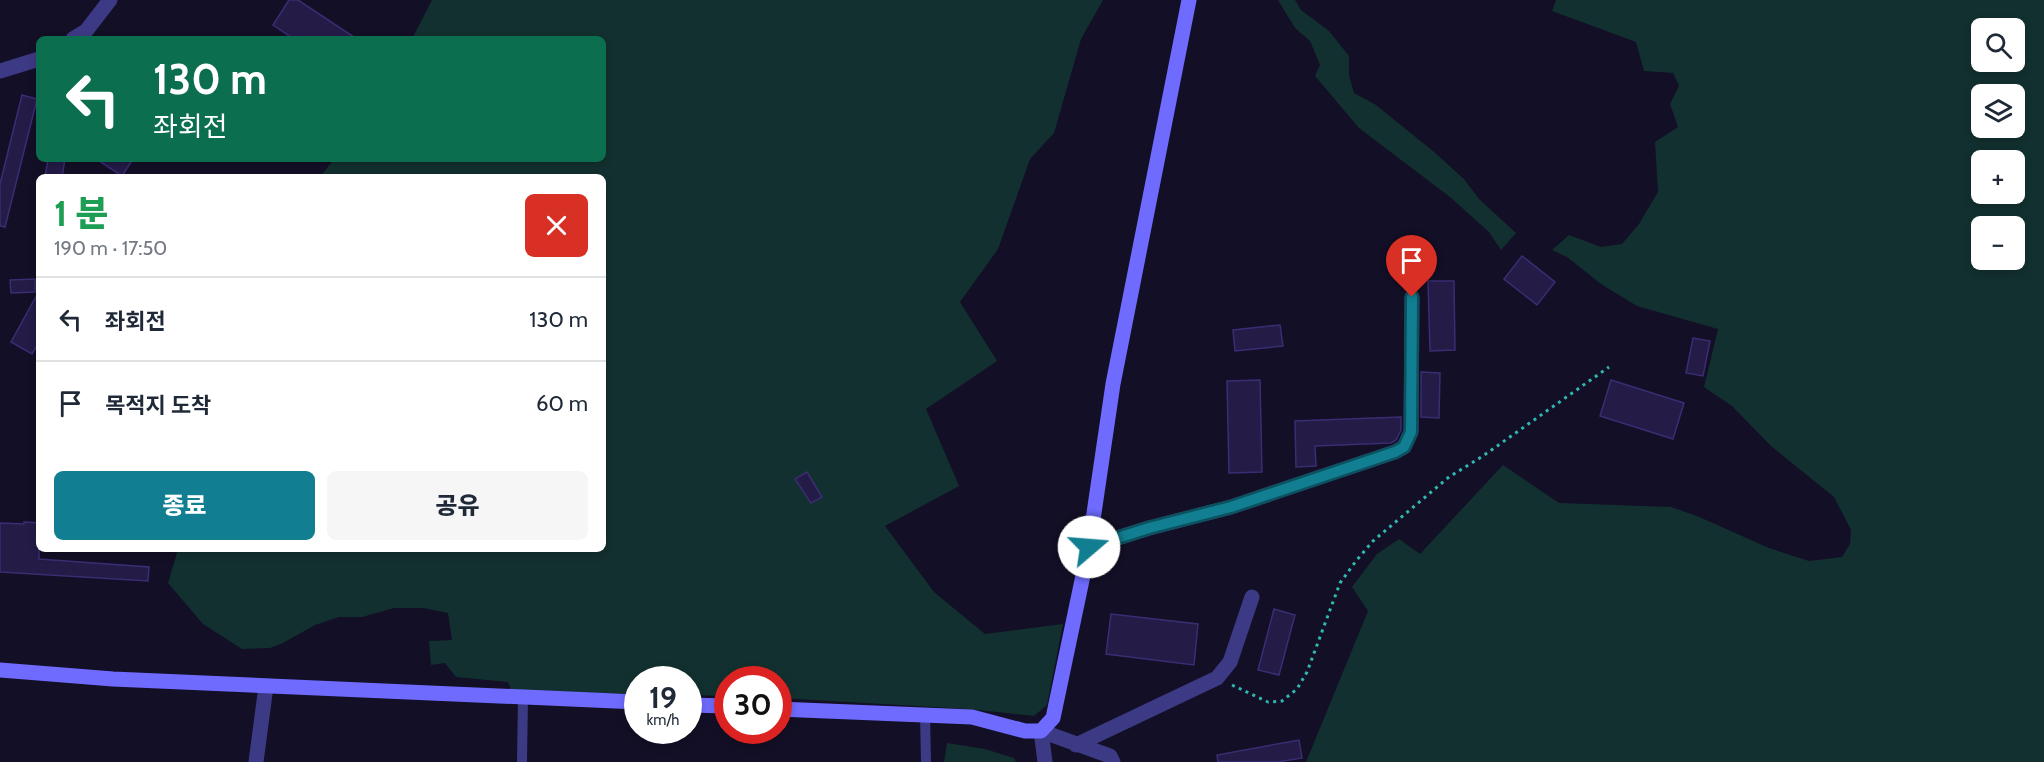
<!DOCTYPE html>
<html lang="ko">
<head>
<meta charset="utf-8">
<style>
	body { margin:0; font-family:Cabin,"Noto Sans KR",sans-serif; background:#f6f6f7; color:#1f2937; height:100vh; display:flex; flex-direction:column; font-size:22px; white-space:nowrap }
	* { box-sizing:border-box; margin:0 }
	p { font-size:20px; color:#747a83 }
	.icon { flex:none; width:33px; height:33px; fill:none; stroke:currentColor; stroke-width:2; stroke-linecap:round; stroke-linejoin:round }
	.map { position:relative; flex:1; overflow:hidden }
	.panel { position:absolute; left:36px; top:174px; width:570px; height:378px; display:flex; flex-direction:column; background:#fff; border-radius:9px; box-shadow:0 3px 9px #0003 }
	.panel>* { flex:none }
	.hud { position:absolute; left:36px; top:36px; width:570px; height:126px; border-radius:9px; box-shadow:0 3px 9px #0003; background:#0b6e4f; color:#fff; overflow:hidden }
	.buttons { position:absolute; left:1971px; top:18px; display:grid; gap:12px }
	.buttons a { display:grid; place-items:center; width:54px; height:54px; border-radius:9px; background:#fff; box-shadow:0 3px 9px #0003; font-size:30px }
	.speed { position:absolute; left:624px; top:666px; display:flex; gap:12px; font-size:30px; font-weight:700; text-align:center }
	.speed>* { display:grid; place-content:center; width:78px; height:78px; border-radius:50%; background:#fff; box-shadow:0 3px 9px #0003; line-height:1 }
	.speed small { font-size:15px; font-weight:400 }
	.speed .limit { border:9px solid #d22; background:#fff; color:#111 }
	.pin { position:absolute; display:grid; place-items:center; width:51px; height:51px; color:#fff; margin:-62px -26px; border-radius:50% 50% 50% 0; rotate:-45deg; box-shadow:0 0 6px #0007 }
	.pin .icon { rotate:45deg }
	.me { position:absolute; width:66px; margin:-33px; rotate:72deg; stroke-linejoin:round; filter:drop-shadow(0 0 4px #0008) }
	.turn { display:flex; align-items:center; gap:21px; height:126px; padding:0 18px; font-size:27px }
	.turn .icon { width:78px; height:78px; stroke-width:2.5 }
	.turn b { display:block; font-size:42px; line-height:51px }
	.round { display:grid; place-items:center; flex:none; width:63px; height:63px; border-radius:9px; background:#f6f6f7 }
	.overview { display:flex; align-items:center; justify-content:space-between; height:102px; padding:0 18px }
	h1 { font-size:36px; font-weight:800; line-height:45px; color:#1e9e55 }
	.primary-button { display:flex; gap:12px; margin-top:auto; padding:12px 18px }
	.primary-button a { flex:1; height:69px; border-radius:9px; background:#117e91; color:#fff; font-size:24px; font-weight:800; line-height:69px; text-align:center }
	.primary-button a+a { background:#f6f6f7; color:#1f2937 }
	ul { padding:0; list-style:none }
	li { display:flex; align-items:center; gap:18px; height:84px; padding:0 18px; border-top:2px solid #e0e1e3 }
	li div { flex:1 }
	li b { display:block; font-size:22px }
	li em { font-style:normal }
	.map>svg:first-child { display:block }
	.green { fill:#12302f; fill-rule:evenodd }
	.building { fill:#241b47; stroke:#3b2d73; stroke-width:1.5 }
	.lines { fill:none; stroke-linecap:round; stroke-linejoin:round }
	.path { stroke:#2fb8b0; stroke-width:3; stroke-dasharray:3 4.5; stroke-linecap:butt }
	.lane { stroke:#3d3a85; stroke-width:10 }
	.street { stroke:#3d3a85; stroke-width:15 }
	.secondary { stroke:#6f6bff; stroke-width:15 }
	.route-casing { stroke:#0b525e; stroke-width:15 }
	.route { stroke:#117e91; stroke-width:10 }
</style>
</head>
<body>
<div class="map">
<svg width="2044" height="762" viewBox="0 0 2044 762">
	<rect width="100%" height="100%" fill="#130f26"/>
	<path class="green" d="M 432,0 L 1103,0 L 1081,39 L 1054,133 L 1030,159 L 998,249 L 960,302 L 997,361 L 926,409 L 959,486 L 885,526 L 934,592 L 985,634 L 1063,624 L 1047,705 L 1034,716 L 968,709 L 779,698 L 778,680 L 728,680 L 727,696 L 689,695 L 688,680 L 638,680 L 637,694 L 512,691 L 508,682 L 456,677 L 445,663 L 431,665 L 429,641 L 452,640 L 448,613 L 423,608 L 394,608 L 362,617 L 339,617 L 315,625 L 281,644 L 270,648 L 242,649 L 203,624 L 168,583 L 178,549 L 603,549 L 603,177 L 320,177 L 334,159 L 603,159 L 603,39 L 412,39 Z
		M 1278,0 L 1295,0 L 1301,10 L 1329,31 L 1349,56 L 1349,75 L 1354,93 L 1376,105 L 1433,151 L 1464,179 L 1479,199 L 1516,233 L 1501,250 L 1489,232 L 1450,197 L 1359,128 L 1315,76 L 1320,65 L 1310,41 L 1295,28 Z
		M 1556,0 L 2044,0 L 2044,762 L 1306,762 L 1368,611 L 1352,587 L 1377,554 L 1399,539 L 1420,554 L 1503,465 L 1559,503 L 1671,507 L 1697,516 L 1769,548 L 1809,561 L 1842,557 L 1850,544 L 1851,530 L 1834,497 L 1771,446 L 1732,406 L 1704,387 L 1718,329 L 1637,306 L 1601,284 L 1567,257 L 1552,250 L 1569,235 L 1601,247 L 1622,244 L 1639,224 L 1658,192 L 1655,142 L 1678,127 L 1670,104 L 1679,86 L 1673,73 L 1644,71 L 1636,42 L 1552,11 ZM 1982,28 L 2014,28 L 2014,62 L 1982,62 ZM 1982,94 L 2014,94 L 2014,128 L 1982,128 ZM 1982,160 L 2014,160 L 2014,194 L 1982,194 ZM 1982,226 L 2014,226 L 2014,260 L 1982,260 Z
		M 947,743 L 985,749 L 1014,758 L 1016,762 L 944,762 Z"/>
	<path class="building" d="M 289,0 L 298,0 L 357,39 L 294,39 L 273,25 Z
		M 22,95 L 37,99 L 5,227 L 0,226 L 0,184 Z
		M 48,159 L 65,159 L 62,177 L 45,177 Z
		M 96,159 L 133,159 L 122,176 Z
		M 1522,256 L 1555,282 L 1537,305 L 1504,279 Z
		M 35,279 L 35,292 L 11,293 L 10,280 Z
		M 1428,281 L 1454,281 L 1455,350 L 1430,351 Z
		M 39,291 L 39,342 L 32,354 L 11,342 Z
		M 1280,325 L 1283,346 L 1235,351 L 1233,330 Z
		M 1693,338 L 1710,341 L 1703,376 L 1686,373 Z
		M 1421,372 L 1440,373 L 1439,418 L 1421,417 Z
		M 1260,380 L 1262,472 L 1229,473 L 1227,381 Z
		M 1611,380 L 1684,403 L 1673,439 L 1600,416 Z
		M 1401,417 L 1401,430 L 1396,440 L 1391,443 L 1315,446 L 1316,466 L 1296,467 L 1295,421 Z
		M 807,472 L 822,497 L 811,503 L 795,479 Z
		M 24,522 L 39,523 L 39,559 L 149,567 L 148,581 L 0,572 L 0,523 L 24,524 Z
		M 1274,609 L 1295,615 L 1279,675 L 1258,670 Z
		M 1111,614 L 1198,624 L 1194,665 L 1106,654 Z
		M 1299,740 L 1302,758 L 1278,762 L 1218,762 L 1217,755 Z"/>
	<g class="lines">
		<path class="path" d="M 1232,685 L 1268,702 L 1282,701 L 1297,689 L 1307,672 L 1340,583 L 1356,561 L 1373,541 L 1449,477 L 1483,456 L 1609,367"/>
		<path class="lane" d="M 925,715 L 926,762
			M 522,762 L 523,697"/>
		<path class="street" d="M 73,39 L 86,31 L 110,0
			M 0,71 L 39,59
			M 1089,547 L 1149,528 L 1231,507 L 1395,452 L 1404,447 L 1411,432 L 1412,297
			M 1076,745 L 1217,678 L 1230,662 L 1252,597
			M 256,762 L 266,686
			M 1045,762 L 1041,731 L 1110,756 L 1113,762"/>
		<path class="secondary" d="M 0,670 L 113,679 L 638,702
			M 688,705 L 728,706
			M 778,709 L 972,717 L 1025,731 L 1041,731 L 1053,718 L 1089,547 L 1113,384 L 1189,0"/>
	</g>
	<g class="lines">
		<g class="route-casing">
			<path id="route" d="M 1089,547 L 1149,528 L 1231,507 L 1395,452 L 1404,447 L 1411,432 L 1412,297"/>
		</g>
		<use href="#route" class="route"/>
	</g>
</svg>
<div class="buttons">
<a><svg class="icon" aria-label="search" viewBox="0 0 24 24"><circle cx="10" cy="10" r="6"/><path d="M15 15l6 6"/></svg></a>
<a><svg class="icon" aria-label="layers" viewBox="0 0 24 24"><path d="M12 4l9 5-9 5-9-5zM3 14l9 5 9-5"/></svg></a>
<a>+</a>
<a>−</a>
</div>
<div class="speed"><div>19<small>km/h</small></div><div class="limit">30</div></div>
<div class="pin" style="left:1412px;top:297px;background:#d93025"><svg class="icon" aria-label="arrive" viewBox="0 0 24 24"><path d="M6 21V4h12l-3 4 3 4H6"/></svg></div>
<svg class="me" style="left:1089px;top:547px" viewBox="-20 -20 40 40"><circle r="19" fill="#fff"/><path d="M0-13L10 11 0 6-10 11z" fill="#117e91"/></svg>
<div class="hud">
<div class="turn"><svg class="icon" aria-label="left" viewBox="0 0 24 24"><path d="M17 20v-9H6M10 6l-5 5 5 5"/></svg><div><b>130 m</b>좌회전</div></div>
</div>
<section class="panel">
<div class="overview"><div><h1>1 분</h1><p>190 m · 17:50</p></div><a class="round" style="background:#d93025;color:#fff"><svg class="icon" aria-label="close" viewBox="0 0 24 24"><path d="M6 6l12 12M18 6L6 18"/></svg></a></div>
<ul>
<li><svg class="icon" aria-label="left" viewBox="0 0 24 24"><path d="M17 20v-9H6M10 6l-5 5 5 5"/></svg><div><b>좌회전</b></div><em>130 m</em></li>
<li><svg class="icon" aria-label="arrive" viewBox="0 0 24 24"><path d="M6 21V4h12l-3 4 3 4H6"/></svg><div><b>목적지 도착</b></div><em>60 m</em></li>
</ul>
<div class="primary-button"><a>종료</a><a>공유</a></div>
</section>
</div>
</body>
</html>
